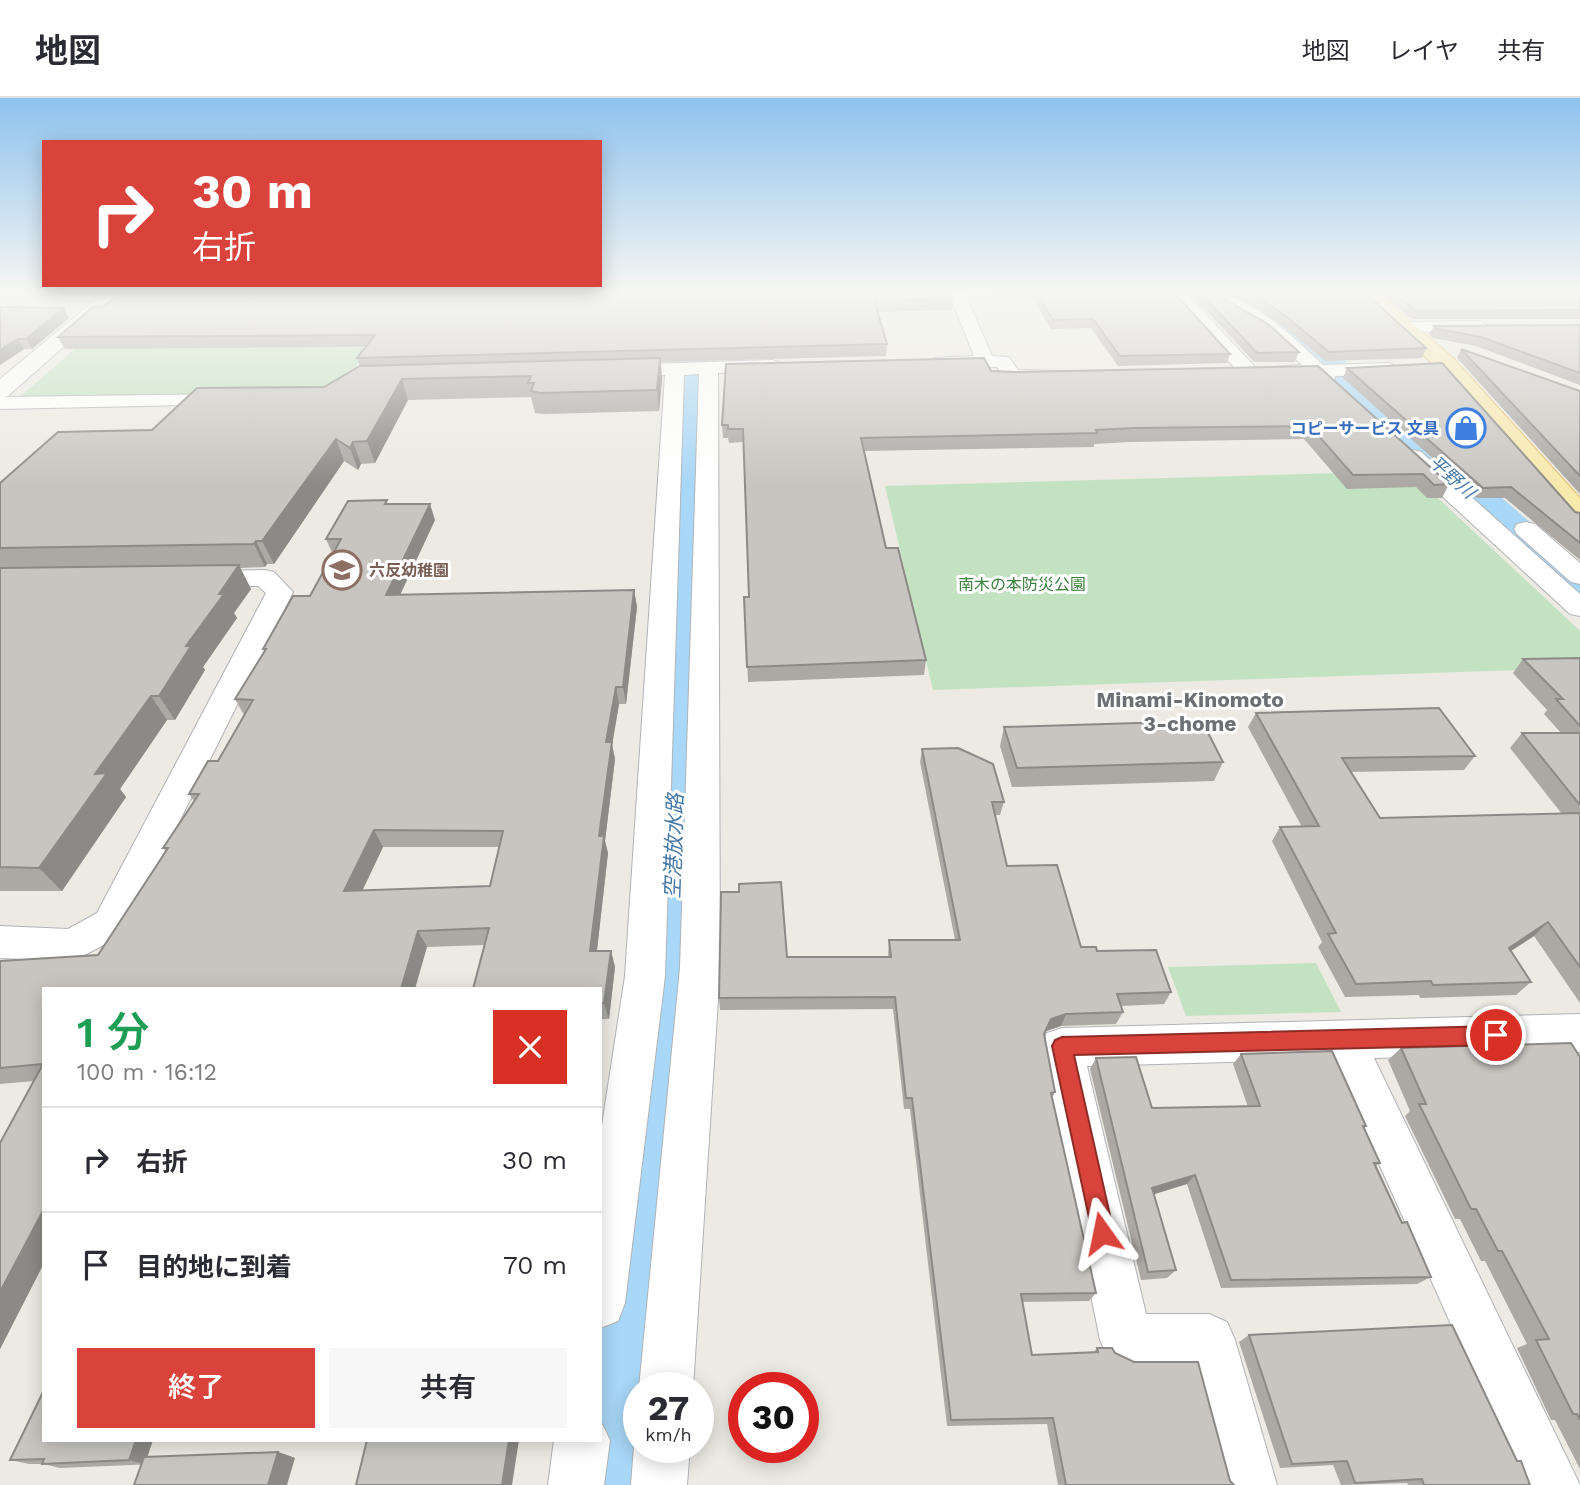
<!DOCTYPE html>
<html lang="ja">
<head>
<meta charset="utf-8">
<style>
	body { margin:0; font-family:"Work Sans","Noto Sans JP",sans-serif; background:#f7f7f7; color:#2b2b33; height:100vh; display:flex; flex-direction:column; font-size:26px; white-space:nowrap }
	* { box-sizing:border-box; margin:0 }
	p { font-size:23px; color:#7c7c81 }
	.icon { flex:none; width:38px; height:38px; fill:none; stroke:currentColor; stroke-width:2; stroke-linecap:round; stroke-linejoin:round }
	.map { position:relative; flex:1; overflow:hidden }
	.details { position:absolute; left:42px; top:889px; width:560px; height:455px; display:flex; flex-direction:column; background:#fff; border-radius:0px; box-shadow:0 4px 18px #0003 }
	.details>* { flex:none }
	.top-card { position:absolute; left:42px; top:42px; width:560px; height:147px; border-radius:0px; box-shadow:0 4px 18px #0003; background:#da433c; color:#fff; overflow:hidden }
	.speed { position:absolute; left:623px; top:1274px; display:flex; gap:14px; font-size:35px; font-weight:700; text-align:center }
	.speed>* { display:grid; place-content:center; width:91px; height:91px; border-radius:50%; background:#fff; box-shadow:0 4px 18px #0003; line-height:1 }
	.speed small { font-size:18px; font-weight:400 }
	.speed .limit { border:10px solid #d22; background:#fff; color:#111 }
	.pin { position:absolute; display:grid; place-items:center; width:60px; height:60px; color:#fff; margin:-30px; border:4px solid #fff; border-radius:50%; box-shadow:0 2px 7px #0007 }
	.me { position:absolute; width:77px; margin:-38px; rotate:348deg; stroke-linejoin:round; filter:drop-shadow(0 0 5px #0008) }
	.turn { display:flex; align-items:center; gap:24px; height:147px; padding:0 35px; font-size:32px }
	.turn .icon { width:91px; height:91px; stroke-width:2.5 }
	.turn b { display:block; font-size:49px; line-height:60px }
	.round { display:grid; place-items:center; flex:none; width:74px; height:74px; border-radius:0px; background:#f7f7f7 }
	.headline { display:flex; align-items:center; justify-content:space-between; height:119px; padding:0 35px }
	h1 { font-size:42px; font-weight:600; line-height:52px; color:#1e9e55 }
	.button { display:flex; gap:14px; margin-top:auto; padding:14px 35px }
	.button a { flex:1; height:80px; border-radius:0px; background:#da433c; color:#fff; font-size:28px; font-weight:600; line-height:80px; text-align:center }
	.button a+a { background:#f7f7f7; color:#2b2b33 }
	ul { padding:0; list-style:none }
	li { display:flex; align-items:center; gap:21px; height:105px; padding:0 35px; border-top:2px solid #e1e1e2 }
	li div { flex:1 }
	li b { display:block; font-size:26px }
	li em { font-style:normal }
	header { display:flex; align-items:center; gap:42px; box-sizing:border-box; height:98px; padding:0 35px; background:#fff; border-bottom:2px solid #e1e1e2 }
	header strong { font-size:33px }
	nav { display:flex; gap:38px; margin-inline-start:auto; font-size:24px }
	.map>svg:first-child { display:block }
	.green { fill:#c2e2c1 }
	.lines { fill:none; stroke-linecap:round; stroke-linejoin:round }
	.river { fill:#a8d7f7; fill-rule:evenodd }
	.street-casing { stroke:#b0b3b7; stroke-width:2 }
	.secondary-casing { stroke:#afb3b7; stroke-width:2 }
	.primary-casing { stroke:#e5bc64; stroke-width:2 }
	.street { fill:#fff; fill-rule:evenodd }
	.secondary { fill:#fff; fill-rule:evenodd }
	.primary { fill:#f8e9ad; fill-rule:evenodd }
	.wall { fill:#aca9a5; fill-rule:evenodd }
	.shaded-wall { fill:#8c8a86 }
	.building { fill:#c8c5c0; stroke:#8c8a86; stroke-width:2; fill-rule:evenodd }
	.route { fill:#da433c; stroke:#8e2c27; stroke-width:2 }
	.labels { text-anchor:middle; stroke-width:6; stroke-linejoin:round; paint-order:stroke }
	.far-shop-label { font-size:16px; font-weight:bold; fill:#366cbe; stroke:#fff; text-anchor:end }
	.far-education-label { font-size:16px; font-weight:bold; fill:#785e54; stroke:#fff; text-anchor:start }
	.far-park-label { font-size:16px; fill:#3c813d; stroke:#fff }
	.far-water-label { font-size:18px; font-style:italic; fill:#4779a7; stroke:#fff }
	.neighbourhood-label { font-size:21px; font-weight:bold; fill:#6c7074; stroke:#fff }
	.water-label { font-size:21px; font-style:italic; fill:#4779a7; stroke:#fff }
</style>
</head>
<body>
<header>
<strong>地図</strong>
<nav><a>地図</a><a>レイヤ</a><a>共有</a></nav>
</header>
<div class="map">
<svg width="1580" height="1387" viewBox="0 0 1580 1387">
	<rect width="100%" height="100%" fill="#eceae3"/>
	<path class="green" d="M 185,250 L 370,250 L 349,278 L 331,294 L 55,302 L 21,298 L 75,251 Z
		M 1409,373 L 1580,533 L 1580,570 L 933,592 L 885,388 Z
		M 1316,865 L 1341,914 L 1186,918 L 1168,869 Z"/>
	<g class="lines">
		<path class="river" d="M 549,193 L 592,193 L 691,229 L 703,237 L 708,244 L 707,872 L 676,1290 L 639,1290 L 639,1349 L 672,1349 L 669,1387 L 561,1387 L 567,1342 L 600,1342 L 600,1106 L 633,872 L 674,248 L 553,200 Z
			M 1205,193 L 1243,193 L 1296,220 L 1580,468 L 1580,509 L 1562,505 L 1272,234 L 1209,200 Z"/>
		<g class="street-casing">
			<path id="street" d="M 948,193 L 964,193 L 992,258 L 1009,259 L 1018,272 L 1058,273 L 1061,277 L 1058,281 L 1013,284 L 1006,282 L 997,269 L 934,268 L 932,264 L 934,260 L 974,258 Z
				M 1199,193 C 1245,191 1291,237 1323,267 L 1390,265 L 1399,271 L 1390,277 L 1335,278 L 1334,284 L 1327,286 L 1314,278 L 1273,277 L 1271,273 L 1273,269 L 1302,267 L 1266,233 Z
				M 1182,196 L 1188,197 L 1256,270 L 1259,274 L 1256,278 L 1242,278 L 1176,205 L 1174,201 L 1176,197 Z
				M 1480,223 L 1489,228 L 1486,232 L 1407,234 L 1398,229 L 1407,224 Z
				M 772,262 L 779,264 L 781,268 L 779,272 L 718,275 L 720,870 L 693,1290 L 639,1290 L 680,870 L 699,276 L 684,277 L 665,878 L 625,1205 L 618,1223 L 600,1230 L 600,1040 L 625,878 L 665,277 L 618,279 L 609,273 L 618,267 Z
				M 229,296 L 236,298 L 239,302 L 236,306 L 0,311 L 0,299 Z
				M 1413,352 L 1421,354 L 1580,496 L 1580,518 L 1570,516 L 1405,364 L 1402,359 L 1405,354 Z
				M 1526,424 L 1535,426 L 1580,465 L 1580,486 L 1571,484 L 1517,436 L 1514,431 L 1517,426 Z
				M 265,472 L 274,474 L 293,494 L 123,837 L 73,863 L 0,860 L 0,828 L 68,831 L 97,815 L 266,495 L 258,488 L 193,487 L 189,481 L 193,475 L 202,473 Z
				M 1580,916 L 1580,954 L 1374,960 L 1580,1387 L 1523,1387 L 1332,961 L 1087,968 L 1146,1216 L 1209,1216 L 1227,1224 L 1235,1242 L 1277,1387 L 1221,1387 L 1190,1268 L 1126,1268 L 1108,1260 L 1100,1242 L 1041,949 L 1047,935 L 1062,930 Z
				M 600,1322 L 610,1342 L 604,1387 L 548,1387 L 554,1342 L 600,1342 Z
				M 639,1338 L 639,1349 L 690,1349 L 687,1387 L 631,1387 L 634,1349 Z"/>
		</g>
		<g class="secondary-casing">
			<path id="secondary" d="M 106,193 L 126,193 L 8,298 L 0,300 L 0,281 Z"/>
		</g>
		<g class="primary-casing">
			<path id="primary" d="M 1354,193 L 1374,193 L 1453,260 L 1580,400 L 1580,425 L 1570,423 L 1437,270 Z"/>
		</g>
		<use href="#street" class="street"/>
		<use href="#secondary" class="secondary"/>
		<use href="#primary" class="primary"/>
	</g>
	<path class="wall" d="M 995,193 L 1210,193 L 1299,254 L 1295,264 L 1254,264 L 1190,195 L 1176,194 L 1177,198 L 1230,256 L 1227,265 L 1118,268 L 1091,230 L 1051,231 L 1032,199 L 998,198 Z
		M 1218,193 L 1363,193 L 1426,250 L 1422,260 L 1325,263 L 1283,228 L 1252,206 Z
		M 1378,193 L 1580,193 L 1580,221 L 1411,221 Z
		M 953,201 L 952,212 L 878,214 L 887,246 L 886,258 L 661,264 L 662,281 L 659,313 L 544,316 L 535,315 L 531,299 L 408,302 L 375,365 L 361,366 L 358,372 L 344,363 L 274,466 L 267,466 L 265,469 L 240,470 L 251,491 L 234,515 L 237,520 L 203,569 L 205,572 L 175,622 L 167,622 L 120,691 L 126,699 L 62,793 L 0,793 L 0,385 L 152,332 L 324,289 L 360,268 L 357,260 L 366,249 L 65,251 L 58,239 L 93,209 Z
		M 0,209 L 69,220 L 32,251 L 24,251 L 0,267 Z
		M 1580,227 L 1580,287 L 1476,248 L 1433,240 L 1429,236 L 1434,228 Z
		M 1461,251 L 1580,293 L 1580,396 L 1457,260 Z
		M 1318,268 L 1449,386 L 1442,400 L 1427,400 L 1416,389 L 1347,391 L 1304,341 L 1130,344 L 1094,346 L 1094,349 L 864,353 L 886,450 L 926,562 L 924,577 L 748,584 L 744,499 L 749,499 L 743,344 L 729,345 L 728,340 L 723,340 L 722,327 L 991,273 L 1015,274 Z
		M 1347,270 L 1575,414 L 1580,415 L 1580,462 L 1505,400 L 1477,400 L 1343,280 Z
		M 388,406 L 435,422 L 400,497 L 634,492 L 637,509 L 626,606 L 619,606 L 612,647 L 615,661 L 605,743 L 608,755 L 597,853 L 611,853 L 615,869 L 609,921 L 600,921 L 600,891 L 485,847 L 427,849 L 44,891 L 44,1165 L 0,1251 L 0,1045 L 34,983 L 0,986 L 0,863 L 98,857 L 166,753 L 163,750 L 194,703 L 189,696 L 218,663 L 244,617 L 235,601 L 265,554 L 263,551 L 310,498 L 333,457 L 326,441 ZM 383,749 L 499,749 L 490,788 L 362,793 Z
		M 1580,560 L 1580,905 L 1534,838 L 1511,853 L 1531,884 L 1516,897 L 1420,900 L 1419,897 L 1345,899 L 1318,849 L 1322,844 L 1272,743 L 1280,729 L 1302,729 L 1248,629 L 1256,615 L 1475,658 L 1464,672 L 1351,674 L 1380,720 L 1562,716 L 1510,650 L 1522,635 L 1561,635 L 1544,616 L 1547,612 L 1513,575 L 1523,561 Z
		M 1004,629 L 1223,664 L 1214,683 L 1012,689 L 1000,648 Z
		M 922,651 L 1004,704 L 1000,717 L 995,717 L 1007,768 L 1081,849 L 1097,853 L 1171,894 L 1164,906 L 1121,908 L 1123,914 L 1116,926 L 1061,928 L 1046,933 L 1044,937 L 1055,994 L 1052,1000 L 1096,1195 L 1089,1203 L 1022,1204 L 1032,1257 L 1093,1255 L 1097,1250 L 1115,1255 L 1234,1387 L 1058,1387 L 1047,1326 L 947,1328 L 910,1011 L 904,1011 L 893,911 L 720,912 L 719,900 L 787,859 L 888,859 L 889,842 L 955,842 L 920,664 Z
		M 1401,950 L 1580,959 L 1580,1371 L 1555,1322 L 1551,1322 L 1517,1250 L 1527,1246 L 1485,1163 L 1481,1163 L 1460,1121 L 1455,1121 L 1405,1018 L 1410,1013 L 1388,962 Z
		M 1241,956 L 1366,1028 L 1364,1030 L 1380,1065 L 1376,1068 L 1402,1125 L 1431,1179 L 1417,1186 L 1221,1190 L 1187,1086 L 1154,1096 L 1176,1172 L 1167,1180 L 1141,1182 L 1090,971 L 1096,960 L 1152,1010 L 1248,1009 L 1233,966 Z
		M 1249,1237 L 1517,1363 L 1530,1387 L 1408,1387 L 1407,1385 L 1341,1387 L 1333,1367 L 1280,1370 L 1239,1244 Z
		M 44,1342 L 153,1342 L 147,1359 L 278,1354 L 295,1360 L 60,1370 L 43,1366 L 29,1366 L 10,1362 Z"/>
	<path class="shaded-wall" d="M 64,210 L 69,220 L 32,251 L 26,241 Z
		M 18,241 L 24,251 L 0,267 L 0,252 Z
		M 660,260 L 662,281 L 659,313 L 657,292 Z
		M 402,281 L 408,302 L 375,365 L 367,343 Z
		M 336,341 L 344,363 L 274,466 L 262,443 Z
		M 353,344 L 361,366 L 358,372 L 350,350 Z
		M 430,406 L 435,422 L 392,514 L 386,497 Z
		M 256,443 L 267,466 L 265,469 L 254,446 Z
		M 239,467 L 251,491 L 234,515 L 237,520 L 203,569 L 205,572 L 175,622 L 159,598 L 186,548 L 219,496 Z
		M 634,492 L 637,509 L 626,606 L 623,589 Z
		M 616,589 L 619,606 L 612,647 L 615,661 L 605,743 L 608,755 L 595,869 L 590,853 L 606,644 Z
		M 151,598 L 167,622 L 120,691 L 126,699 L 62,793 L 39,770 L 95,676 Z
		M 374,732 L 383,749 L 354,810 L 344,793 Z
		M 1548,824 L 1534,838 L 1495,863 L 1509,850 Z
		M 418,833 L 427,849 L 415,891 L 401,891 Z
		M 611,853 L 615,869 L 609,921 L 604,905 Z
		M 1066,916 L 1061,928 L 1046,933 L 1039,948 L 1051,921 Z
		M 1195,1077 L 1187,1086 L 1145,1099 L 1152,1090 Z
		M 44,1111 L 44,1165 L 0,1251 L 0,1194 Z
		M 136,1342 L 153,1342 L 145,1366 L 129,1362 Z
		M 509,1342 L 519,1342 L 512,1387 L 502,1387 Z
		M 278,1354 L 295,1360 L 287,1387 L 268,1387 Z"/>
	<path class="building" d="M 124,193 L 949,193 L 953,201 L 874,202 L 887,246 L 357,260 L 375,237 L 58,239 L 93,209 L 102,209 Z
		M 1036,193 L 1175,193 L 1177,198 L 1230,256 L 1120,258 L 1093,221 L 1053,222 Z
		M 1198,193 L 1210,193 L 1268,226 L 1299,254 L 1257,255 Z
		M 1243,193 L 1363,193 L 1426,250 L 1329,254 L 1287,219 L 1255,197 Z
		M 1392,193 L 1580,193 L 1580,212 L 1416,213 Z
		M 0,209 L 64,210 L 26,241 L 18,241 L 0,252 Z
		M 1580,227 L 1580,275 L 1481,239 L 1437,231 L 1434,228 Z
		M 1461,251 L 1580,293 L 1580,378 Z
		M 660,260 L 657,292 L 540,295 L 531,293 L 534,285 L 528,285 L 531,278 L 402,281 L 367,343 L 353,344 L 350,350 L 336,341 L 262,443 L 256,443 L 254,446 L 0,450 L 0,385 L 58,334 L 152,332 L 197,290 L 324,289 L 360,268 Z
		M 984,260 L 991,273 L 1015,274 L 1318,268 L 1449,386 L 1434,387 L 1423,376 L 1353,377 L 1310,328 L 1134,330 L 1096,332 L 1097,335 L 861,340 L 886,450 L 898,450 L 926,562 L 747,569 L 744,499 L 749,499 L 743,331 L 728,331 L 728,327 L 722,327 L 726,266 Z
		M 1442,265 L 1575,414 L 1580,415 L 1580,445 L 1511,389 L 1483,390 L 1347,270 Z
		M 387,402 L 385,406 L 430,406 L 386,497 L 634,492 L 623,589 L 616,589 L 606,644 L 612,644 L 599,738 L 604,738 L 590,853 L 611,853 L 604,905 L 600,906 L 600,891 L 473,891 L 489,830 L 418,833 L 401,891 L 44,891 L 44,1111 L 0,1194 L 0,1045 L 43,966 L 0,970 L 0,863 L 98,857 L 168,750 L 163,750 L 199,696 L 189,696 L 208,663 L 218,663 L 253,602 L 235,601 L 266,551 L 263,551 L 293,498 L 310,498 L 341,441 L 326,441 L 348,403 ZM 374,732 L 503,733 L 490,788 L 344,793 Z
		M 239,467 L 219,496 L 224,496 L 186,548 L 191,548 L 159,598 L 151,598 L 95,676 L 107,675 L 39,770 L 0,769 L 0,470 Z
		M 1580,560 L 1580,628 L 1556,601 L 1563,601 L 1523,561 Z
		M 1439,610 L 1475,658 L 1342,660 L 1380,720 L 1580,715 L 1580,869 L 1548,824 L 1509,850 L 1531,884 L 1433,887 L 1431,883 L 1356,886 L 1328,836 L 1336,835 L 1280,729 L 1319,728 L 1256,615 Z
		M 1202,623 L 1223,664 L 1017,670 L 1004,629 Z
		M 1522,635 L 1580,635 L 1580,707 Z
		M 958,650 L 993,666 L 1004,704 L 992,704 L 1007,768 L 1057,767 L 1081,849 L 1096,849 L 1097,853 L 1156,852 L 1171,894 L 1117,896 L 1123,914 L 1066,916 L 1051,921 L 1044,936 L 1055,994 L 1051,995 L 1096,1195 L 1021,1196 L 1032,1257 L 1098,1254 L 1097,1250 L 1112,1250 L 1115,1255 L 1134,1264 L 1198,1264 L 1230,1383 L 1234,1387 L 1066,1387 L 1053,1320 L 951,1322 L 912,1000 L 906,1000 L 895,899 L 719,900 L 721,794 L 739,794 L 739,786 L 781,784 L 787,859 L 891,859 L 889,842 L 960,842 L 922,651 Z
		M 1571,945 L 1580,959 L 1580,1322 L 1577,1316 L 1573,1316 L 1536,1242 L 1549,1241 L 1502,1153 L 1498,1153 L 1476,1111 L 1471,1111 L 1419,1006 L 1426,1006 L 1401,950 Z
		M 1332,953 L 1366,1028 L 1363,1028 L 1380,1065 L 1374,1065 L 1402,1125 L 1407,1124 L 1431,1179 L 1231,1182 L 1195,1077 L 1152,1090 L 1176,1172 L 1148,1174 L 1096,960 L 1136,959 L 1152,1010 L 1260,1008 L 1241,956 Z
		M 1452,1227 L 1517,1363 L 1521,1363 L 1530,1387 L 1424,1387 L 1422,1381 L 1355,1385 L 1347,1363 L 1292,1366 L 1249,1237 Z
		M 44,1292 L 44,1342 L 136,1342 L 129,1362 L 42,1366 L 44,1361 L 10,1362 Z
		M 367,1342 L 509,1342 L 502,1387 L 356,1387 Z
		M 278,1354 L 268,1387 L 134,1387 L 144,1359 Z"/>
	<linearGradient id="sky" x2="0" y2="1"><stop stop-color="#8ec2ee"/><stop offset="0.5" stop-color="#f6f6f2"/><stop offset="1" stop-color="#f6f6f2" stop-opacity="0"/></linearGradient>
	<rect width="1580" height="387" fill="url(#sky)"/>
	<path class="route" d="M 1496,928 L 1503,931 L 1506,937 L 1503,944 L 1496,947 L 1074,957 L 1114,1135 L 1111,1143 L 1102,1147 L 1094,1143 L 1052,948 L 1055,942 L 1062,939 Z"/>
	<defs>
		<g id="shop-ring" transform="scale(2.0125)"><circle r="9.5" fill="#fff" stroke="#3f7fe0" stroke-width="1.5"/><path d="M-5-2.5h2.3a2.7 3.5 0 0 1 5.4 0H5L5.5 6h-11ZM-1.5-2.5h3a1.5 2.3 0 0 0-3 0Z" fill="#3f7fe0"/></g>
		<g id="school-ring" transform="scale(2.0125)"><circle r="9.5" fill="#fff" stroke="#8d6e63" stroke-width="1.5"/><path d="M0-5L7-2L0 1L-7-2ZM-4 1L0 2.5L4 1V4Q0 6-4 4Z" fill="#8d6e63"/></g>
	</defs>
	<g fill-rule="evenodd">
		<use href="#shop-ring" x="1466" y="330"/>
		<use href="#school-ring" x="342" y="472"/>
	</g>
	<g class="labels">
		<g class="far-shop-label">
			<text x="1439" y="336">コピーサービス 文具</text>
		</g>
		<g class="far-education-label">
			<text x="369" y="478">六反幼稚園</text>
		</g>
		<g class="far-park-label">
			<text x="1022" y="492">南木の本防災公園</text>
		</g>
		<g class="far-water-label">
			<text transform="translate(1452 379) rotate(42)" y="6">平野川</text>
		</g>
		<g class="neighbourhood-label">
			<text x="1190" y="609">Minami-Kinomoto<tspan x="1190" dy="24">3-chome</tspan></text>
		</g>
		<g class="water-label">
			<text transform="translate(674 748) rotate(-88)" y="7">空港放水路</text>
		</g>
	</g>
</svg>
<div class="speed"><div>27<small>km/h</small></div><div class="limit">30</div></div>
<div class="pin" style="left:1496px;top:937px;background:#d93025"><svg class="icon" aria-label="arrive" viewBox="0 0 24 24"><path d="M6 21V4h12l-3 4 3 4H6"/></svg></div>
<svg class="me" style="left:1102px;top:1135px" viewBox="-20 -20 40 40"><path d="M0-17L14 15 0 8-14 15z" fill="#da433c" stroke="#fff" stroke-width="4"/></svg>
<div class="top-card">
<div class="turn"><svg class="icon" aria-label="right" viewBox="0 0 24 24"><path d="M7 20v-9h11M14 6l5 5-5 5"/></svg><div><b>30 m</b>右折</div></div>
</div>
<section class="details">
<div class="headline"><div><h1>1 分</h1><p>100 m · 16:12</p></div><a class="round" style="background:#d93025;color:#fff"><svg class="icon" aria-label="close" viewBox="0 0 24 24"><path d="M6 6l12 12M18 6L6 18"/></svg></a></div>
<ul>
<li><svg class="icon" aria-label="right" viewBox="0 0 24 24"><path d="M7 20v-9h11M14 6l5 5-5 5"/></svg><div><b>右折</b></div><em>30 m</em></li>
<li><svg class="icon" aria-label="arrive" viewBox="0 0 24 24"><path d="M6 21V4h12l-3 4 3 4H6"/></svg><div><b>目的地に到着</b></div><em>70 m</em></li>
</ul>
<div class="button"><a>終了</a><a>共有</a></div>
</section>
</div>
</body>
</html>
